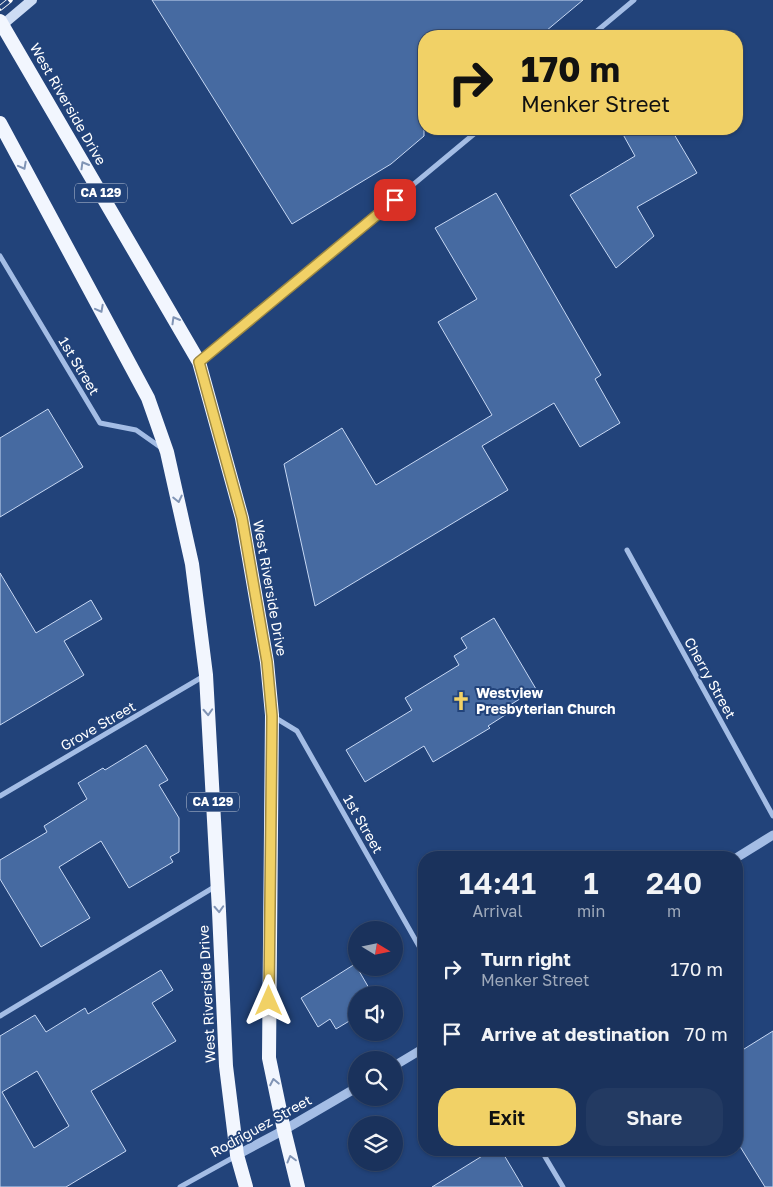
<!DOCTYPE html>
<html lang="en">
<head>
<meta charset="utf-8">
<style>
	body { margin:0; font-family:"Golos Text",sans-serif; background:#233a62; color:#f1f3f6; height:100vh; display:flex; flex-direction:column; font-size:19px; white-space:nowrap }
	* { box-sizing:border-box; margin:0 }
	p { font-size:16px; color:#9faabb }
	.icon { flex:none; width:28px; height:28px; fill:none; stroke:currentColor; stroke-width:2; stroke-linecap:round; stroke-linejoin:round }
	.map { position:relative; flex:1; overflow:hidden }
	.side { position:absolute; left:418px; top:851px; width:325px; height:305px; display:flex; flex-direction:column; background:#1a325c; border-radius:20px; box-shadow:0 1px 4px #0004,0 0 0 1px #384d72 }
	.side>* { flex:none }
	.guide { position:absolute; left:418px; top:30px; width:325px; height:105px; border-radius:20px; box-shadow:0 1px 4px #0004,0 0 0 1px #384d72; background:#f1d166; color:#111; overflow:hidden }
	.needle { width:32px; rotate:100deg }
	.controls { position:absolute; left:348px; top:921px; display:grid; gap:10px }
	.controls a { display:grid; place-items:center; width:55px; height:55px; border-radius:50%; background:#1a325c; box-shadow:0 1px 4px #0004,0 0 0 1px #384d72; font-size:25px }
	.pin { position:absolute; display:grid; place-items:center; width:42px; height:42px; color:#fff; margin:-21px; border-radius:10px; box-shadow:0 2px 8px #0006 }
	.me { position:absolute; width:55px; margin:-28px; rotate:0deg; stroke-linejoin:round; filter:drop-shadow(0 0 4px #0008) }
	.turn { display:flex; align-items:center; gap:18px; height:105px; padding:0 20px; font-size:22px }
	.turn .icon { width:65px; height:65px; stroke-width:2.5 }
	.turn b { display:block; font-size:35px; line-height:42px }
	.eta { display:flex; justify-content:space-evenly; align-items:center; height:85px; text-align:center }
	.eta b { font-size:30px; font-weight:600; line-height:35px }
	.cta { display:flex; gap:10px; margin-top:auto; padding:10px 20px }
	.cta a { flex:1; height:58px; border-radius:20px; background:#f1d166; color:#111; font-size:20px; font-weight:600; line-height:58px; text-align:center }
	.cta a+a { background:#233a62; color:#f1f3f6 }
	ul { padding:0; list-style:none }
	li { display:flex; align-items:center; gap:15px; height:65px; padding:0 20px }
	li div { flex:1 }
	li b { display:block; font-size:19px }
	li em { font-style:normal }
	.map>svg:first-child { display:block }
	.building { fill:#466aa1; stroke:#c7d8f4; fill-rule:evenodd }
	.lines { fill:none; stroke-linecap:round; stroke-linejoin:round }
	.minor { stroke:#a4bde5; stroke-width:5 }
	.tertiary { stroke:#a4bde5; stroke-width:9 }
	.secondary { stroke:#cddcf4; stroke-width:10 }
	.trunk { stroke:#f2f6fe; stroke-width:14 }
	.rail-casing { stroke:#fff; stroke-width:5.5 }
	.rail { stroke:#22437a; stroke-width:4; stroke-dasharray:11; stroke-linecap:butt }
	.oneway { stroke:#8094b5 }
	.route-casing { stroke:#9d8842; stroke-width:12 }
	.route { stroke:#f1d166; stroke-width:9 }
	.labels { text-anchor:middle; stroke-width:4; stroke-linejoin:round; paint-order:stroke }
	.shield { fill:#22437a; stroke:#bdc7d7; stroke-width:1 }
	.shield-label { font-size:12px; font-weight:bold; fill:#fff }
	.street-label { font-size:14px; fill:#fff; stroke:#22437a }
	.poi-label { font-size:14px; font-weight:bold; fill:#fff; stroke:#22437a; text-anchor:start }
</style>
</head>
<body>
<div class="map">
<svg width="773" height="1187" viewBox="0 0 773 1187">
	<rect width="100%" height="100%" fill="#22437a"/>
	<path class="building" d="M 152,0 L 583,0 L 540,36 L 424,36 L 424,136 L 391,164 L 292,224 Z
		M 620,129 L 671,129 L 697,173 L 637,207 L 654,236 L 616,268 L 570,195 L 635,156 Z
		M 496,193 L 601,375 L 595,379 L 620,423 L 580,447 L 554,403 L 482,446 L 508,490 L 315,606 L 284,464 L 342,428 L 376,485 L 492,415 L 438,322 L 477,299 L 435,228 Z
		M 48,409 L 83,467 L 0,517 L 0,438 Z
		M 0,573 L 36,633 L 91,600 L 102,619 L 64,641 L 84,675 L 0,725 Z
		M 494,618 L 536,689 L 510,705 L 513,710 L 488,726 L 490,728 L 433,762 L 424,746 L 365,782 L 346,750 L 412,710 L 405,698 L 459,665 L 454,656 L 467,648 L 461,638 Z
		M 146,745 L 168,780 L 159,785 L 179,818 L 179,852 L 170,857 L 173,862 L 129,888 L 101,841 L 59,867 L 90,918 L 41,947 L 0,879 L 0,860 L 47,832 L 44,826 L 87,799 L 78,783 L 103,768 L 105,770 Z
		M 355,964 L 373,995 L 356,995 L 356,1017 L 336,1029 L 330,1019 L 318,1027 L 301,998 Z
		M 161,970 L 173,990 L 152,1003 L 176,1041 L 91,1091 L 126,1151 L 66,1187 L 0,1187 L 0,1036 L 35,1015 L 46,1032 L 85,1008 L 88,1014 ZM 37,1071 L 69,1126 L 34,1148 L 2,1092 Z
		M 773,1031 L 773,1187 L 765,1187 L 736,1140 L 736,1054 Z
		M 492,1150 L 501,1150 L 523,1187 L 432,1187 Z"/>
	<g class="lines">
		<path class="minor" d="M 591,36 L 634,0
			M 0,256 L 100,423 L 136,430 L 163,449
			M 200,362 L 480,129
			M 627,550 L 773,816
			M 274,717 L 297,731 L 424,955
			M 0,796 L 204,676
			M 0,1016 L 216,886
			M 541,1150 L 563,1187
			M 180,1187 L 236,1156"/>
		<path class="tertiary" d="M 736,858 L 773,835
			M 394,1066 L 424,1048
			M 237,1155 L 284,1130 L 356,1088"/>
		<path class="secondary" d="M 0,27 L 32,0"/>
		<path class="trunk" d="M 0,21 L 199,362 L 242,518 L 267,662 L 272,715 L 269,1058 L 284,1130 L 298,1187
			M 0,123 L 148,398 L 167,452 L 192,564 L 206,675 L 219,911 L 226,1066 L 237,1155 L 246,1187"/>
		<g class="rail-casing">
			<path id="rail" d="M 0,8 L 10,0"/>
		</g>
		<use href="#rail" class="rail"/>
	</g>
	<defs><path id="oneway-chevron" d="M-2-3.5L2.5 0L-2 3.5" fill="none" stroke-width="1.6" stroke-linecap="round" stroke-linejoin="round" transform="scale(1.25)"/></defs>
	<g class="oneway">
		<use href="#oneway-chevron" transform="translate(84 165) rotate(-120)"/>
		<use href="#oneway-chevron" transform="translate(23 166) rotate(62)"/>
		<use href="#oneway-chevron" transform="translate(100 309) rotate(62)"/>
		<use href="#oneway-chevron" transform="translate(175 320) rotate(-120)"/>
		<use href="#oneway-chevron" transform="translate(178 499) rotate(77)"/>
		<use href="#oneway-chevron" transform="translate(208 712) rotate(87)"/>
		<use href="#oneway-chevron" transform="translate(219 909) rotate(87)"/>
		<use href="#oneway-chevron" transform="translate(274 1082) rotate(-101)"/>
		<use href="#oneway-chevron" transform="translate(291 1159) rotate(-105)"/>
	</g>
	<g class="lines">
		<g class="route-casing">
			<path id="route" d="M 269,1001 L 272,716 L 267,662 L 242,518 L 199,362 L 395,200"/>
		</g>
		<use href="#route" class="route"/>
	</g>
	<defs>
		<g id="church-bare" transform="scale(1.5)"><path d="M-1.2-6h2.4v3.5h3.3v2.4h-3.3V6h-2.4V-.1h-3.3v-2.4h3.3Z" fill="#f1d166" stroke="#22437a" stroke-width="2.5" paint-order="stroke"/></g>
	</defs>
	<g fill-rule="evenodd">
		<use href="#church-bare" x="461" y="701"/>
	</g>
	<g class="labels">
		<g class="shield">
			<rect x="75" y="183.5" width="52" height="19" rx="4"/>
			<rect x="187" y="792.5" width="52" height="19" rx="4"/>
		</g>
		<g class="shield-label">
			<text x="101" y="197">CA 129</text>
			<text x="213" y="806">CA 129</text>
		</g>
		<g class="street-label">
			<text transform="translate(68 104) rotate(60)" y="5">West Riverside Drive</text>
			<text transform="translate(79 366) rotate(59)" y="5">1st Street</text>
			<text transform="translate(270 588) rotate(80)" y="5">West Riverside Drive</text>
			<text transform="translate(710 678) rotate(61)" y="5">Cherry Street</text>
			<text transform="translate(98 726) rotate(-30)" y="5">Grove Street</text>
			<text transform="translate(363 824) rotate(60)" y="5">1st Street</text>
			<text transform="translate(207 994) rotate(-93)" y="5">West Riverside Drive</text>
			<text transform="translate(261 1126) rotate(-29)" y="5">Rodriguez Street</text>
		</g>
		<g class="poi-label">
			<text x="476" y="698">Westview<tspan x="476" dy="16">Presbyterian Church</tspan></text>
		</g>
	</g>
</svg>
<div class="controls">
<a><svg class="needle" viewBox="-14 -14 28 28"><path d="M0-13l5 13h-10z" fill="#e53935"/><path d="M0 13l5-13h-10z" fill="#9faabb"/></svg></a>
<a><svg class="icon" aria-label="sound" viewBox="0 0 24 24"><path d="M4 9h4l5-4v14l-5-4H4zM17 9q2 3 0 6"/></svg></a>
<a><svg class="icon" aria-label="search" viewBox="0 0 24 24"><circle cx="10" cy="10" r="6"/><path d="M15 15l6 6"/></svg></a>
<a><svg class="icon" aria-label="layers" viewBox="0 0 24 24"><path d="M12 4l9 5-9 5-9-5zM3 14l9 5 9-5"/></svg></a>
</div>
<div class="pin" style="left:395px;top:200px;background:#d93025"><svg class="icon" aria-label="arrive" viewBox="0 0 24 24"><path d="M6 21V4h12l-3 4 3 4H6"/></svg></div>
<svg class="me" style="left:269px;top:1001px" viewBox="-20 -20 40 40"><path d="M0-17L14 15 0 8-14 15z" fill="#f1d166" stroke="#fff" stroke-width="4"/></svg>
<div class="guide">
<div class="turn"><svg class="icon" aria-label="right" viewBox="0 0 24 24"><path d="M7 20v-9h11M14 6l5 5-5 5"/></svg><div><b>170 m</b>Menker Street</div></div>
</div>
<section class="side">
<div class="eta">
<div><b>14:41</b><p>Arrival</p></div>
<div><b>1</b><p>min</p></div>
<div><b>240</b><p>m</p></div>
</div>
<ul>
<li><svg class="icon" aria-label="right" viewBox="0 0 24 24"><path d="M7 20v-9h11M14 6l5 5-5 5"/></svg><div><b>Turn right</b><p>Menker Street</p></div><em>170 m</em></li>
<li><svg class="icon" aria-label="arrive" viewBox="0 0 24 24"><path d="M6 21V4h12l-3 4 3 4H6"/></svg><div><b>Arrive at destination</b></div><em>70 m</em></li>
</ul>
<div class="cta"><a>Exit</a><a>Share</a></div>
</section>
</div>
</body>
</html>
